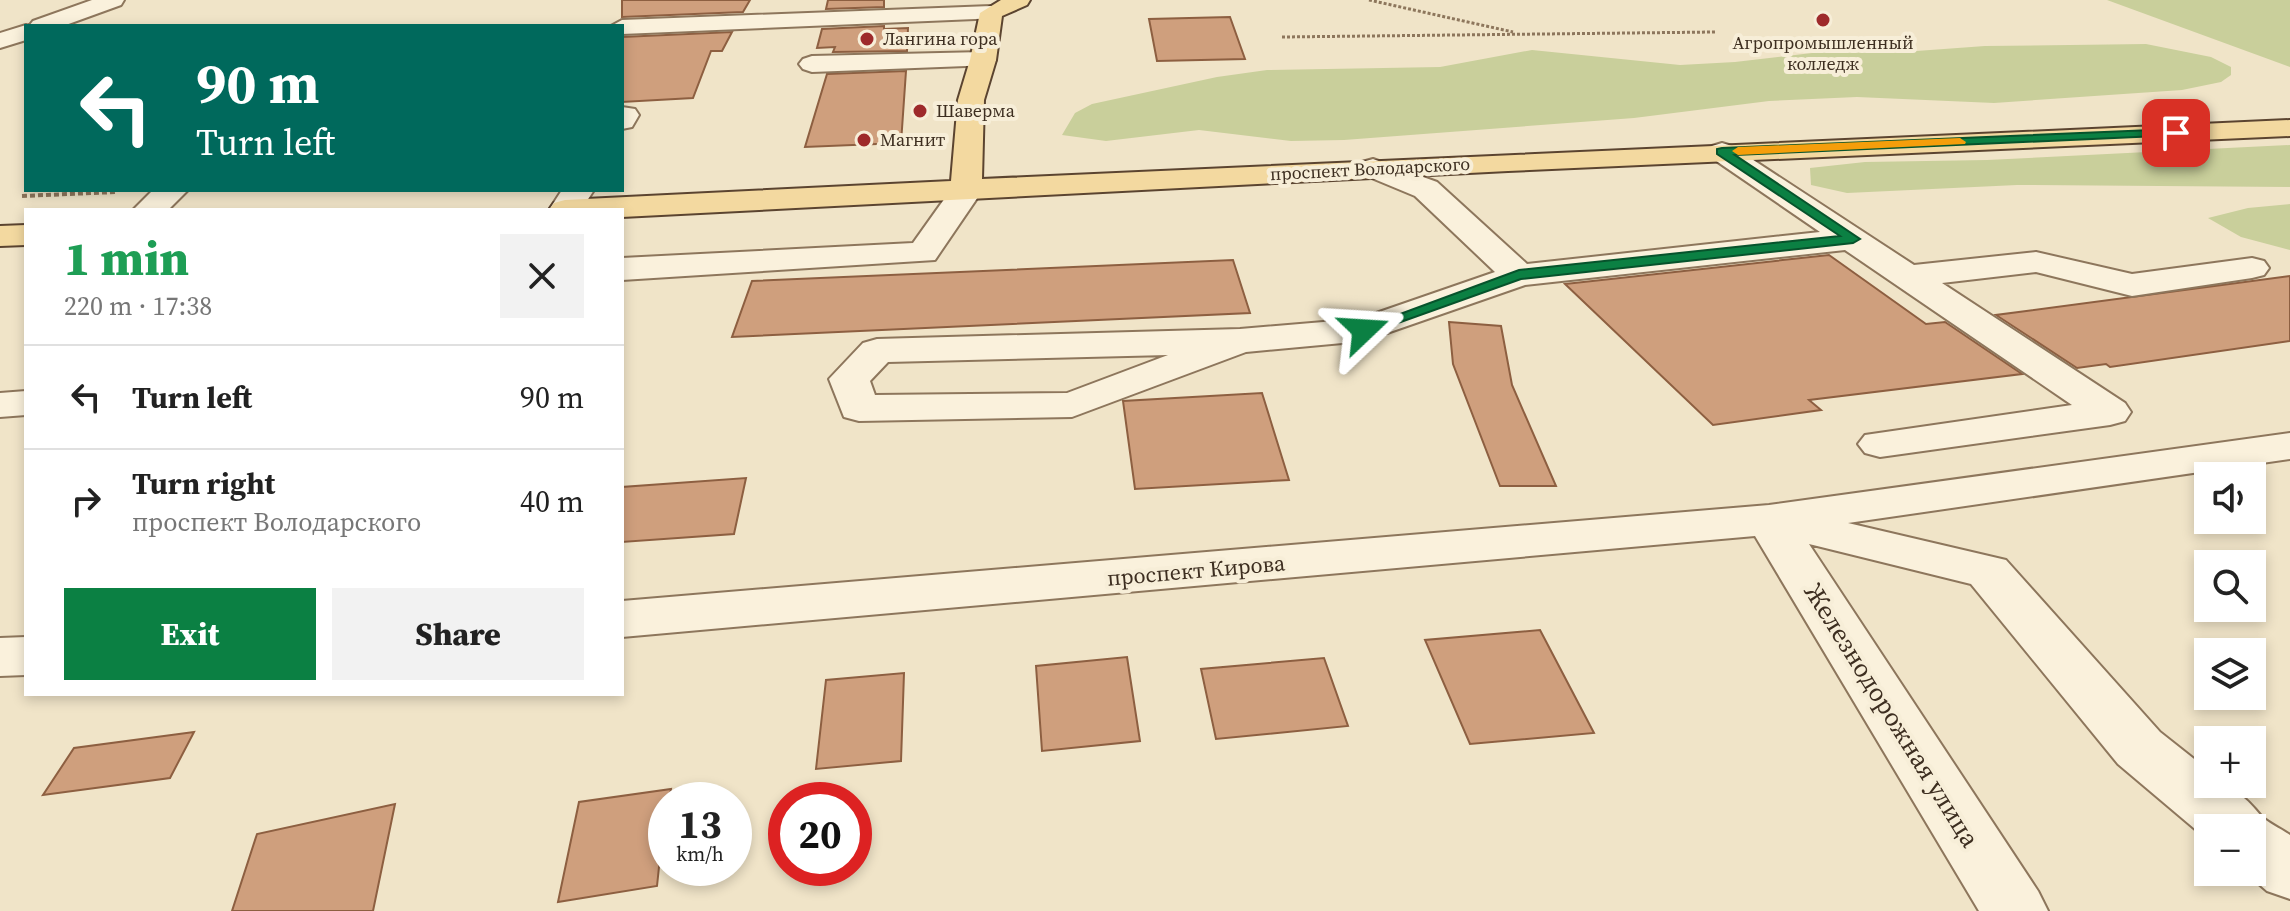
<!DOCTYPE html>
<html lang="en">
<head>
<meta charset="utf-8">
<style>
	body { margin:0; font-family:"Source Serif 4",serif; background:#f2f2f2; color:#222; height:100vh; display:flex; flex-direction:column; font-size:30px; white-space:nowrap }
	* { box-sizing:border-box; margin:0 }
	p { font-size:26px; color:#767676 }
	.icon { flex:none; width:44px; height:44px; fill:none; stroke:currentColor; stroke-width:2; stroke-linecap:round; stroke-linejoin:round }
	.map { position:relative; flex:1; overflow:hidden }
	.details { position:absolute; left:24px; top:208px; width:600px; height:488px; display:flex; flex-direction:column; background:#fff; border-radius:0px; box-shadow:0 4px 12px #0003 }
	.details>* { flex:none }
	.hud { position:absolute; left:24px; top:24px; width:600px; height:168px; border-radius:0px; box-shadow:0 4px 12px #0003; background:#00695c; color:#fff; overflow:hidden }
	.buttons { position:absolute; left:2194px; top:462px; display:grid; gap:16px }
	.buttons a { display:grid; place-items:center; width:72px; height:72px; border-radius:0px; background:#fff; box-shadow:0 4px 12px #0003; font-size:40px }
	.speed { position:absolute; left:648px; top:782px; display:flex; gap:16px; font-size:40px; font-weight:700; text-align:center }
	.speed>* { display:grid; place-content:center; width:104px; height:104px; border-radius:50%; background:#fff; box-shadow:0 4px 12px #0003; line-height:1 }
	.speed small { font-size:20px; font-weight:400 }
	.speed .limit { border:12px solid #d22; background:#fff; color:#111 }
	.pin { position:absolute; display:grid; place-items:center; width:68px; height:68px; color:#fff; margin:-34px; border-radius:16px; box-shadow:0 4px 12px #0006 }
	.me { position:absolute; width:88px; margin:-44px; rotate:70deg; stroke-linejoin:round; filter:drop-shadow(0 0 6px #0008) }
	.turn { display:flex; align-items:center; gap:28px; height:168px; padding:0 40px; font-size:36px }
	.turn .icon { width:104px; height:104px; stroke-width:2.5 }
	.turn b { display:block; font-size:56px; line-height:68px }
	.round { display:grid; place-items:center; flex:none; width:84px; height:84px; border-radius:0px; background:#f2f2f2 }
	.headline { display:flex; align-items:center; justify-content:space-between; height:136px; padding:0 40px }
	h1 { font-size:48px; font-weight:800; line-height:60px; color:#1e9e55 }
	.action { display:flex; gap:16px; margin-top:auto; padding:16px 40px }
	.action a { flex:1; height:92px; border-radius:0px; background:#0b8043; color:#fff; font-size:32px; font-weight:800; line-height:92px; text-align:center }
	.action a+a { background:#f2f2f2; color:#222 }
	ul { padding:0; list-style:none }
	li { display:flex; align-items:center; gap:24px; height:104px; padding:0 40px; border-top:2px solid #e0e0e0 }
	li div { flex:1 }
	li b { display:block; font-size:30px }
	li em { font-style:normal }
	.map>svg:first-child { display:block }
	.green { fill:#c9cf9b }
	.building { fill:#cf9f7d; stroke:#8d5f41; stroke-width:2 }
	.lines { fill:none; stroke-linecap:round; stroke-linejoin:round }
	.minor-casing { stroke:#8d765c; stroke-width:4 }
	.major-casing { stroke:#5b4430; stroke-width:4 }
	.path-far1 { stroke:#8d765c; stroke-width:3; stroke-dasharray:3 2; stroke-linecap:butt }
	.path { stroke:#8d765c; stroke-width:4; stroke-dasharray:5 3; stroke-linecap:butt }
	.minor { fill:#faf1dc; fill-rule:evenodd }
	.major { fill:#f3d9a0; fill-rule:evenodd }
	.route { fill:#0b8043; stroke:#07532c; stroke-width:2 }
	.slow { fill:#f59e0b }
	.poi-dot { fill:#9e2a2b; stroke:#f7eed8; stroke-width:3 }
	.labels { text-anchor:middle; stroke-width:8; stroke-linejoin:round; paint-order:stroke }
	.far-poi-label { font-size:18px; fill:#3d2e20; stroke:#f7eed8; text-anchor:start }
	.far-street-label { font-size:18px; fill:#3d2e20; stroke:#f7eed8 }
	.street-label { font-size:22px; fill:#3d2e20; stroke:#f7eed8 }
	.near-street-label { font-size:26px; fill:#3d2e20; stroke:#f7eed8 }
</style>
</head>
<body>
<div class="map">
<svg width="2290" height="911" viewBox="0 0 2290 911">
	<rect width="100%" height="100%" fill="#f0e4c8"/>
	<path class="green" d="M 2107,0 L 2290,0 L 2290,67 Z
		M 2146,44 L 2211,57 L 2231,67 L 2231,75 L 2221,82 L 2182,90 L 1994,103 L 1857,97 L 1769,101 L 1634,118 L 1344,140 L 1291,141 L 1199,130 L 1106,141 L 1062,135 L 1075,113 L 1092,104 L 1217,77 L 1267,70 L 1440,67 L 1532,50 L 1680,65 L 1735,62 L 1829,51 L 1889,53 L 1985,46 Z
		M 2290,145 L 2290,187 L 2017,185 L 1847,193 L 1811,185 L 1810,168 L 1865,162 L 1987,160 Z
		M 2290,204 L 2290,250 L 2241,237 L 2208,218 L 2248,208 Z"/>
	<path class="building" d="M 622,0 L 750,0 L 743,12 L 622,17 Z
		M 828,0 L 884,0 L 884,7 L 826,9 Z
		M 1230,17 L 1245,59 L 1157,61 L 1149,19 Z
		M 884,26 L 884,29 L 908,28 L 907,51 L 833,52 L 835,47 L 817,48 L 822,29 Z
		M 732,32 L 722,51 L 711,51 L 693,98 L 622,102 L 622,37 Z
		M 906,71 L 901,143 L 805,147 L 827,74 Z
		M 1829,255 L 1926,324 L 1945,322 L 2022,374 L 1809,400 L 1821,410 L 1713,425 L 1565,284 Z
		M 1233,260 L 1250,313 L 732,337 L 752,281 Z
		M 2290,276 L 2290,341 L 2110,367 L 2106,364 L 2077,368 L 1996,315 Z
		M 1449,322 L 1501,326 L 1512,385 L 1556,486 L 1500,486 L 1453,364 Z
		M 1262,393 L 1289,480 L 1135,489 L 1123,401 Z
		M 746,478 L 734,534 L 622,542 L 622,487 Z
		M 1540,630 L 1594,733 L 1470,744 L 1425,640 Z
		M 1127,657 L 1140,741 L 1042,751 L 1036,666 Z
		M 1324,658 L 1348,726 L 1216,739 L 1201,669 Z
		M 904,673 L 901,761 L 816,769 L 826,680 Z
		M 194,732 L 170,778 L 43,795 L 74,748 Z
		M 671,789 L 669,800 L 666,800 L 657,886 L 558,902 L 579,802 Z
		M 395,804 L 373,911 L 232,911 L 257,834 Z"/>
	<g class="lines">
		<g class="minor-casing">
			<path id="minor" d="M 92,0 L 124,0 L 121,5 L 63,26 L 26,26 L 26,40 L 0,48 L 0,33 L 26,25 L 29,26 L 33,21 Z
				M 991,6 L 999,8 L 1002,13 L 999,18 L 622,34 L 622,26 L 611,26 L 622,20 Z
				M 983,52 L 992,55 L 996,60 L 992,65 L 812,72 L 803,69 L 799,64 L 803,59 L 812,56 Z
				M 622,107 L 635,109 L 639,115 L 632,127 L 622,129 Z
				M 1722,143 L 1732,146 L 1914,265 L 2036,252 L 2132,274 L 2252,258 L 2264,261 L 2269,268 L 2264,275 L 2252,278 L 2132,296 L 2036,272 L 1942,283 L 2125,403 L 2131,412 L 2125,421 L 2110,425 L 1880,457 L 1865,453 L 1858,444 L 1865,435 L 2072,405 L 1845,250 L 1525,285 L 1364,341 L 1246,352 L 1072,417 L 859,421 L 844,417 L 829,379 L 863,343 L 877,339 L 1240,329 L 1359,319 L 1495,272 L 1415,196 L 1362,174 L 1358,168 L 1362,162 L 1373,159 L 1437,182 L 1527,264 L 1820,232 L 1712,158 L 1707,152 L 1712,146 ZM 1168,355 L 1067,393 L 875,395 L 870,381 L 888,362 Z
				M 966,182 L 977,184 L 982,191 L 935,260 L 622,280 L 622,258 L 913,243 L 955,184 Z
				M 153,190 L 188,190 L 168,210 L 133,210 Z
				M 562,190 L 594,190 L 581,210 L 549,210 Z
				M 26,391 L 26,415 L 0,417 L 0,393 Z
				M 2290,433 L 2290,459 L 1848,523 L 2006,560 L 2160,732 L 2208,770 L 2208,784 C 2233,784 2247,799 2262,817 C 2267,822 2283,830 2290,835 L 2290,899 L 2267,891 L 2245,872 L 2252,872 L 2252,828 L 2208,828 L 2208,840 L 2118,764 L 1971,584 L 1809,544 L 2038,891 L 2048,911 L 1979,911 L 1755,536 L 622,637 L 622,601 L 1769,505 Z
				M 26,637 L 26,675 L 0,676 L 0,638 Z"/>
		</g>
		<g class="major-casing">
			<path id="major" d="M 1001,0 L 1030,0 L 1027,5 L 1002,16 L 996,60 L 984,100 L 982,179 L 2290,120 L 2290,136 L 1508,171 L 622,217 L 622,210 L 549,210 L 554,203 L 565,200 L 951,181 L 958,100 L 970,60 L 980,13 Z
				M 26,225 L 26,245 L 0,246 L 0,226 Z"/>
		</g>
		<path class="path-far1" d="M 1369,0 L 1513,32
			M 1282,37 L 1715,32"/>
		<path class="path" d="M 22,196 L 116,192"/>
		<use href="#minor" class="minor"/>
		<use href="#major" class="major"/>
	</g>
	<path class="route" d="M 2176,129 L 2182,133 L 2180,135 L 1735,155 L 1860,239 L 1853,243 L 1521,279 L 1370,333 L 1364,334 L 1357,330 L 1519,270 L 1840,236 L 1717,154 L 1717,149 L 1722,148 Z"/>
	<path class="slow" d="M 1960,138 L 1966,142 L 1965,144 L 1738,155 L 1732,151 L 1738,147 Z"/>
	<g class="poi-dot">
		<circle cx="1823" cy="20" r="8"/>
		<circle cx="867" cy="39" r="8"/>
		<circle cx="920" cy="111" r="8"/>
		<circle cx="864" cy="140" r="8"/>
	</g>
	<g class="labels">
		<g class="far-poi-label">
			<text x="883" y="45">Лангина гора</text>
			<text x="1823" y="49" text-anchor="middle">Агропромышленный<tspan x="1823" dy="21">колледж</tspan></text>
			<text x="936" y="117">Шаверма</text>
			<text x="880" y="146">Магнит</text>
		</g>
		<g class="far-street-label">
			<text transform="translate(1370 169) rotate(-3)" y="6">проспект Володарского</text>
		</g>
		<g class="street-label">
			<text transform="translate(1196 570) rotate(-5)" y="8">проспект Кирова</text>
		</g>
		<g class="near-street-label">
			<text transform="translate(1892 715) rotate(58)" y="9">Железнодорожная улица</text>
		</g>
	</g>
</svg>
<div class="buttons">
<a><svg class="icon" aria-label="sound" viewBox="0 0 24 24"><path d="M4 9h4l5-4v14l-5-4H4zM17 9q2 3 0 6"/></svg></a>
<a><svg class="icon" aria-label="search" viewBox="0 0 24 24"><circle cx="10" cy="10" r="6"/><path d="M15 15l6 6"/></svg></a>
<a><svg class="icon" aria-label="layers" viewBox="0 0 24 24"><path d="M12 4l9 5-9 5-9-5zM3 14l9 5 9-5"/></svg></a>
<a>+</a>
<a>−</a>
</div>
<div class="speed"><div>13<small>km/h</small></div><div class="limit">20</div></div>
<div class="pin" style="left:2176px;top:133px;background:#d93025"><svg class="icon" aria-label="arrive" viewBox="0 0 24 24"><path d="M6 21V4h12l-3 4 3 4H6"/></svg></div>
<svg class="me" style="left:1364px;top:330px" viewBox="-20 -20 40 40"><path d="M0-17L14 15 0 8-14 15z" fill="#0b8043" stroke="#fff" stroke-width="4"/></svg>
<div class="hud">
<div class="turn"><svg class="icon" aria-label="left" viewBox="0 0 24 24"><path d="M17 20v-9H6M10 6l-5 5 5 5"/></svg><div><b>90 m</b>Turn left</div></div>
</div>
<section class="details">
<div class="headline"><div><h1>1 min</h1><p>220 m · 17:38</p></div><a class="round"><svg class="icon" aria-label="close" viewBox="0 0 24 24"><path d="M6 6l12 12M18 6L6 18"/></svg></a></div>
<ul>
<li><svg class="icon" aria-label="left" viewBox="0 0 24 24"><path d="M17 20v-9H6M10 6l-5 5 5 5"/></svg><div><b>Turn left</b></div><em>90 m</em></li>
<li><svg class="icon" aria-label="right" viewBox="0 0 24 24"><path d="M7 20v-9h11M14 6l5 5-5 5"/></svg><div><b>Turn right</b><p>проспект Володарского</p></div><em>40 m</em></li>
</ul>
<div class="action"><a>Exit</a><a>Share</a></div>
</section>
</div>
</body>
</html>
